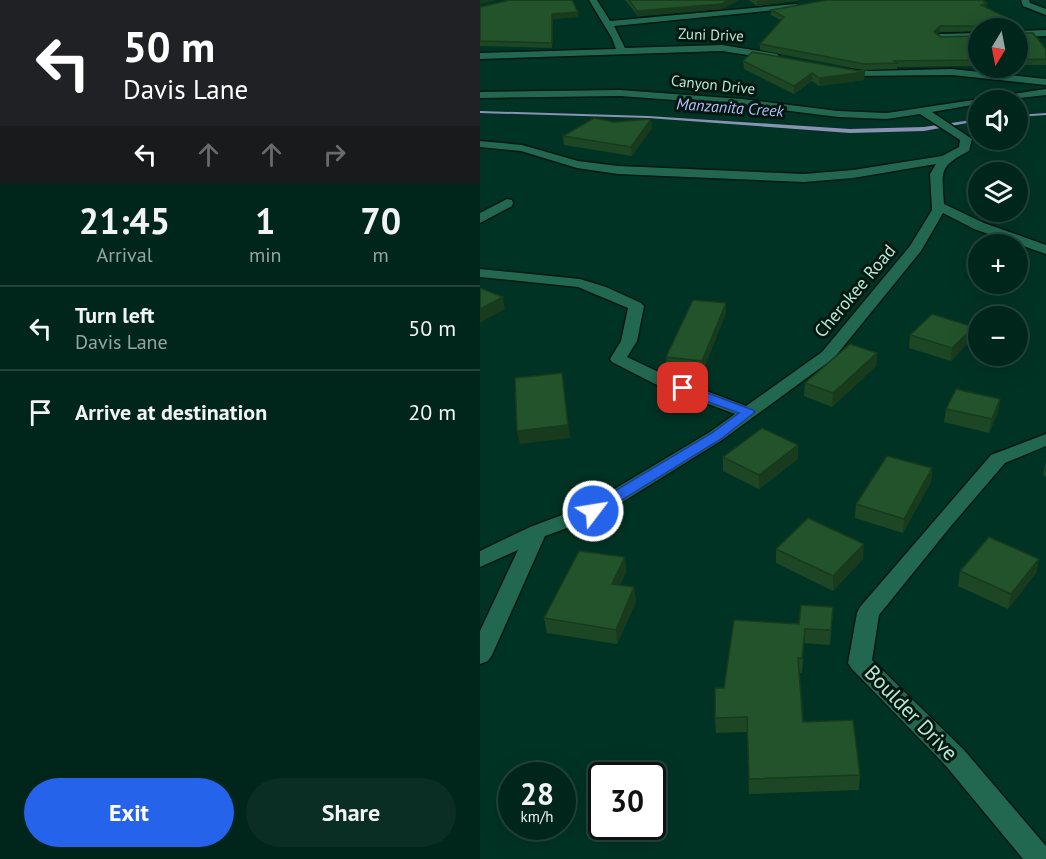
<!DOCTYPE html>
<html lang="en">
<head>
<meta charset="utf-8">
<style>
	body { margin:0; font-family:"PT Sans",sans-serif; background:#0a2e24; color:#f1f3f6; height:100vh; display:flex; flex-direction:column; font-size:22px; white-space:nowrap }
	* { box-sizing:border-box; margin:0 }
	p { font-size:20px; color:#95a5a3 }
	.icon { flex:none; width:33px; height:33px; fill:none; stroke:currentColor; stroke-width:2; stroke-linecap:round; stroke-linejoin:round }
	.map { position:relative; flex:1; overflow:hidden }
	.sheet { display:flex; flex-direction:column; background:#00261b; width:480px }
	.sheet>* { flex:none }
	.hud { background:#202124; color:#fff; overflow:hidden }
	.needle { width:39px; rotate:190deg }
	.controls { position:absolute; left:488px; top:18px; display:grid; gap:12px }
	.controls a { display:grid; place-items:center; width:60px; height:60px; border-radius:50%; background:#00261b; box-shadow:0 6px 24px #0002,0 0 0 2px #22433a; font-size:30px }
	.speed { position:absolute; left:18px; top:762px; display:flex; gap:12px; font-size:30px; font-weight:700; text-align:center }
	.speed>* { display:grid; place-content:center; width:78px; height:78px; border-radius:50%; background:#00261b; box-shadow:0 6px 24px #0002,0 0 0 2px #22433a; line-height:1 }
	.speed small { font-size:15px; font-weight:400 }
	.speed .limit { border:3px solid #111; border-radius:9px; background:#fff; color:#111 }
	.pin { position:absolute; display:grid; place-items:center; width:51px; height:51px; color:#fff; margin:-26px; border-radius:12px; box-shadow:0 3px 9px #0006 }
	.me { position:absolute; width:66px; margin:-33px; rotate:59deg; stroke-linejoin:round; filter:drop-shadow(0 0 4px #0008) }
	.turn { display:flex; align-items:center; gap:21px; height:126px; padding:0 24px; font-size:27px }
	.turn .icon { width:78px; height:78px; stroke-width:2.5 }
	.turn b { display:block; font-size:42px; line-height:51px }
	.lanes { display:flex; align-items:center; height:57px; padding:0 24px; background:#0003; justify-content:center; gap:30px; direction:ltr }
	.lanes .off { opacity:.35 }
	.eta { display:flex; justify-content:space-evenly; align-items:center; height:102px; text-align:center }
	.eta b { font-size:36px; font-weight:700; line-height:42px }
	.action { display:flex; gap:12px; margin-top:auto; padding:12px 24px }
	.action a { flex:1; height:69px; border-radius:36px; background:#2563eb; color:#fff; font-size:24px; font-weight:700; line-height:69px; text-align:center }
	.action a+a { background:#0a2e24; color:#f1f3f6 }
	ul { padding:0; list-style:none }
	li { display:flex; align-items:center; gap:18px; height:84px; padding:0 24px; border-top:2px solid #22433a }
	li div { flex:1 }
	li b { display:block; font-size:22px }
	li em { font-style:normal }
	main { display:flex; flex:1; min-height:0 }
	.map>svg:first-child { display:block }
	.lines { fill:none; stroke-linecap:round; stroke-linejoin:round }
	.stream { fill:#8a92b4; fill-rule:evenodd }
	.minor-casing { stroke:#00180f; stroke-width:3 }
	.minor { fill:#226850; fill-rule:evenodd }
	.wall { fill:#1d4724 }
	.shaded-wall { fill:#183a1d }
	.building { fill:#22532a; stroke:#183a1d; stroke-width:1.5 }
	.route { fill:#2563eb; stroke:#184099; stroke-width:1.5 }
	.labels { text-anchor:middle; stroke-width:6; stroke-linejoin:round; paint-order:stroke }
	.far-street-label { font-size:15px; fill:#bce5d3; stroke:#00180f }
	.far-water-label { font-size:16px; font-style:italic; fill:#bfbbfd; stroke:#00180f }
	.street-label { font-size:18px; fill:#bce5d3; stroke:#00180f }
	.near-street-label { font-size:21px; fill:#bce5d3; stroke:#00180f }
</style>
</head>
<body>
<main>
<section class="sheet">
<div class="hud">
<div class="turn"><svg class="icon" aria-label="left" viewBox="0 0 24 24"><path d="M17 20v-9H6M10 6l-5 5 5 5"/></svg><div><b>50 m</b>Davis Lane</div></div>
<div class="lanes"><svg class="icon" aria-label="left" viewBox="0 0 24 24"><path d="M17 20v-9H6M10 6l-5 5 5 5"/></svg><svg class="icon off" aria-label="ahead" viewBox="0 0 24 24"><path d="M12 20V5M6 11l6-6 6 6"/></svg><svg class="icon off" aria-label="ahead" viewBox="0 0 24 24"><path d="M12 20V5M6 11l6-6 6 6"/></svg><svg class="icon off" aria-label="right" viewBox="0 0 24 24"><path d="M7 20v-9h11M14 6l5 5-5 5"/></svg></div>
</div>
<div class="eta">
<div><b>21:45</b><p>Arrival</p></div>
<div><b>1</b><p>min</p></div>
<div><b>70</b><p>m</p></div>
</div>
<ul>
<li><svg class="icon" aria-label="left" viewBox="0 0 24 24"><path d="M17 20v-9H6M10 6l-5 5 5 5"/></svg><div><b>Turn left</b><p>Davis Lane</p></div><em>50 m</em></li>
<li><svg class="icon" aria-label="arrive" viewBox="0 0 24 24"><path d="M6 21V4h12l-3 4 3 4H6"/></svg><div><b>Arrive at destination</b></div><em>20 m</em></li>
</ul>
<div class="action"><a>Exit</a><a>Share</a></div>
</section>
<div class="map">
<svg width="566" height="859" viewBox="0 0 566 859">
	<rect width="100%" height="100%" fill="#003324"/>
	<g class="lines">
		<path class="stream" d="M 0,111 L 168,116 L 370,129 L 444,127 L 498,119 L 498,121 L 444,131 L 370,133 L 168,118 L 0,113 Z
			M 566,113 L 566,115 L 537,117 L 537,115 Z"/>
		<g class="minor-casing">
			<path id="minor" d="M 109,0 L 117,0 L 130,21 L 316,4 L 320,6 L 316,8 L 134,26 L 145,48 L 242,45 L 297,54 L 299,56 L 294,59 L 242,51 L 0,59 L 0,53 L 136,49 L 132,38 Z
				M 541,0 L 549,0 L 550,3 L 566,9 L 566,15 L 543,6 Z
				M 566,30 L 566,36 L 537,37 L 537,31 Z
				M 498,33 L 498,39 L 460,40 L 456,37 L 460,34 Z
				M 362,69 L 391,71 L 472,69 L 566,79 L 566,85 L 472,75 L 372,76 L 359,74 L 359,70 Z
				M 566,89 L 566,95 L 522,100 L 498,100 L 498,104 L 452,112 L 492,139 L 489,151 C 458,167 462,171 464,204 L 504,223 L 566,245 L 566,254 L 494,229 L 463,213 L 441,251 L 354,358 L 242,440 L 120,516 L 65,536 L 12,655 L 8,661 L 0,664 L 0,631 L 38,550 L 0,567 L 0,551 L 50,527 L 106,506 L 230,432 L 255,414 L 175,384 L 132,362 L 130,359 L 141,341 L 148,308 L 98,287 L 0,277 L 0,269 L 100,279 L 126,287 L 161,303 L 164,306 L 157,341 L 147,357 L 187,376 L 266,406 L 342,352 L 430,246 L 452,210 L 450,174 L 456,164 L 373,178 L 324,182 L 138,174 L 97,168 L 41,151 L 0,147 L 0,141 L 42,145 L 98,161 L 138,166 L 324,174 L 373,170 L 462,156 L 479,147 L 480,140 L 440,114 L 407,119 L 358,117 L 262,105 L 140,96 L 0,98 L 0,92 L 140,90 L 262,99 L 358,111 L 407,113 Z
				M 27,199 L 32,200 L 33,203 L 32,206 L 0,223 L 0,213 Z
				M 566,434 L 566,446 L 525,463 L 471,526 L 399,615 L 392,660 L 484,750 L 566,846 L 566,859 L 543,859 L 466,766 L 372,669 L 368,663 L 377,613 L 380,607 L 511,455 Z"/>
		</g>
		<use href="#minor" class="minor"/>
	</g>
	<path class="wall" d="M 145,0 L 259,0 L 242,9 L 158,16 Z
		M 269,0 L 320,0 L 277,6 Z
		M 507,3 L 507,8 L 538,23 L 537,29 L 498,28 L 498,31 L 460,32 L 457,34 L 461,37 L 498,36 L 498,66 L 417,67 L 417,69 L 383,70 L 280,50 L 280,44 L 301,20 L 291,15 L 291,10 Z
		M 0,7 L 98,17 L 73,19 L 72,48 L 0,46 Z
		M 537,33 L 566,49 L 566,65 L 537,65 Z
		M 263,61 L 385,72 L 384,80 L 339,86 L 332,81 L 314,94 L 264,69 Z
		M 172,128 L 152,156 L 84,145 L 83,136 Z
		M 246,313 L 223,371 L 187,368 L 186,357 Z
		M 430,335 L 492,339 L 471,361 L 429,348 Z
		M 397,353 L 396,366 L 352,407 L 324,396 L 325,383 Z
		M 520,399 L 518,412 L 509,433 L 464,422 L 466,409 Z
		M 243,457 L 318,459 L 279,489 L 243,471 Z
		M 566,461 L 566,477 L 563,475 Z
		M 452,468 L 451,482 L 423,533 L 375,518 L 376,504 Z
		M 296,549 L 383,559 L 353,591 L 296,563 Z
		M 145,557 L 146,572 L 140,585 L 154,587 L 156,602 L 137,644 L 67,633 L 64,618 Z
		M 559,559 L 556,573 L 528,609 L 478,586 L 480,571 Z
		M 353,607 L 350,645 L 324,643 L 322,673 L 319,673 L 323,722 L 380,775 L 379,790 L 269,794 L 267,732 L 236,733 L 235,718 L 244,688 L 319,624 Z"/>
	<path class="shaded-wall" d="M 0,0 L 16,0 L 0,4 Z
		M 249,0 L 259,0 L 242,9 L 158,16 L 157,11 Z
		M 281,0 L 320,0 L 277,6 L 277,1 Z
		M 507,3 L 507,8 L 501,5 Z
		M 98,12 L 98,17 L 73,19 L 72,48 L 72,14 Z
		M 460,26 L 460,32 L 454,37 L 454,32 Z
		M 385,72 L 384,80 L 339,86 L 339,78 Z
		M 332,73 L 332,81 L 314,94 L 314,86 Z
		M 171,119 L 172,128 L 152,156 L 151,147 Z
		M 23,297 L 25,309 L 0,323 L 0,309 Z
		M 246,303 L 246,313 L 223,371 L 222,361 Z
		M 494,327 L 492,339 L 471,361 L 472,348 Z
		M 397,353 L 396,366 L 352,407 L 353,393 Z
		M 82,373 L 90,438 L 40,444 L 37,431 Z
		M 520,399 L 518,412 L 509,433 L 512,419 Z
		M 318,445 L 318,459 L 279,489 L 279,475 Z
		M 452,468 L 451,482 L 423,533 L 424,519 Z
		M 384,544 L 383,559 L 353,591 L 353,576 Z
		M 145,557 L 146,572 L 134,599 L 132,584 Z
		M 559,559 L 556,573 L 528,609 L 531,594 Z
		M 154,587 L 156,602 L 137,644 L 136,630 Z"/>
	<path class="building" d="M 30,0 L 92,0 L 98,12 L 72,14 L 72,43 L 0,41 L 0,7 Z
		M 149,0 L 249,0 L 242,4 L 157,11 Z
		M 347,0 L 502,0 L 507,3 L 501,5 L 538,23 L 535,26 L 536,28 L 500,28 L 500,26 L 460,26 L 454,32 L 461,37 L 498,36 L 498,60 L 414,61 L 417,63 L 384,64 L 280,44 L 304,17 L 291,10 Z
		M 537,33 L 553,33 L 566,49 L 566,59 L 537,60 Z
		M 272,52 L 385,72 L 339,78 L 332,73 L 314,86 L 263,61 Z
		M 114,118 L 134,122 L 171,119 L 151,147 L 83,136 Z
		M 0,288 L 23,297 L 0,309 Z
		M 213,300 L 246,303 L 222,361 L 186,357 Z
		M 452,314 L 494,327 L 472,348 L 430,335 Z
		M 370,344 L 397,353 L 353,393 L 325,383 Z
		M 82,373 L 88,425 L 37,431 L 35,378 Z
		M 476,389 L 520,399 L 512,419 L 466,409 Z
		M 282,428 L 318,445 L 279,475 L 243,457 Z
		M 407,456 L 452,468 L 424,519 L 376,504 Z
		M 328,518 L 384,544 L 353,576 L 296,549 Z
		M 509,537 L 559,559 L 531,594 L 480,571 Z
		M 99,551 L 145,557 L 132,584 L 154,587 L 136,630 L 64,618 Z
		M 321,605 L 353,607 L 351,630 L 325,629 L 322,658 L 318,658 L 323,722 L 373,720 L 380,775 L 269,779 L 267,717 L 235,718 L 235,688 L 244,688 L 254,620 L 319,624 Z"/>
	<path class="route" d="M 203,384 L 273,410 L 275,412 L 241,439 L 119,514 L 108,514 L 106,511 L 108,507 L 232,433 L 259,413 L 198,391 L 196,388 L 198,386 Z"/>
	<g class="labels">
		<g class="far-street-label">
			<text transform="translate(231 35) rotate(2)" y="5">Zuni Drive</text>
			<text transform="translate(233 85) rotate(6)" y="5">Canyon Drive</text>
		</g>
		<g class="far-water-label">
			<text transform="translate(250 107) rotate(4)" y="6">Manzanita Creek</text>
		</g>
		<g class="street-label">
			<text transform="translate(375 291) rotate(-50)" y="6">Cherokee Road</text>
		</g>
		<g class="near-street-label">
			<text transform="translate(431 713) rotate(46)" y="7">Boulder Drive</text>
		</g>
	</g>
</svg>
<div class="controls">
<a><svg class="needle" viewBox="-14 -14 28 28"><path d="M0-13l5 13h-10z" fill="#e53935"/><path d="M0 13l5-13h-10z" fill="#95a5a3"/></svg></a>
<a><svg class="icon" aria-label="sound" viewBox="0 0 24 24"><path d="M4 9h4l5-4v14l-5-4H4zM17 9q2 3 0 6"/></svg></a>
<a><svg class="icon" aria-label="layers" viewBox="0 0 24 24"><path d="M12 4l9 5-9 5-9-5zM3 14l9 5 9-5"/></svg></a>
<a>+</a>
<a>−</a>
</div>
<div class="speed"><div>28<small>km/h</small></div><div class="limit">30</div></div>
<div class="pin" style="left:203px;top:388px;background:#d93025"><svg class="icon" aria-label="arrive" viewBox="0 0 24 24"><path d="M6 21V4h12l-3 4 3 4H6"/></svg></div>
<svg class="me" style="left:113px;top:511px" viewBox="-20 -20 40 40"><circle r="17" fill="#2563eb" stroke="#fff" stroke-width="3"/><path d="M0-11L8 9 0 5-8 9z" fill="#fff"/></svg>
</div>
</main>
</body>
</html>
